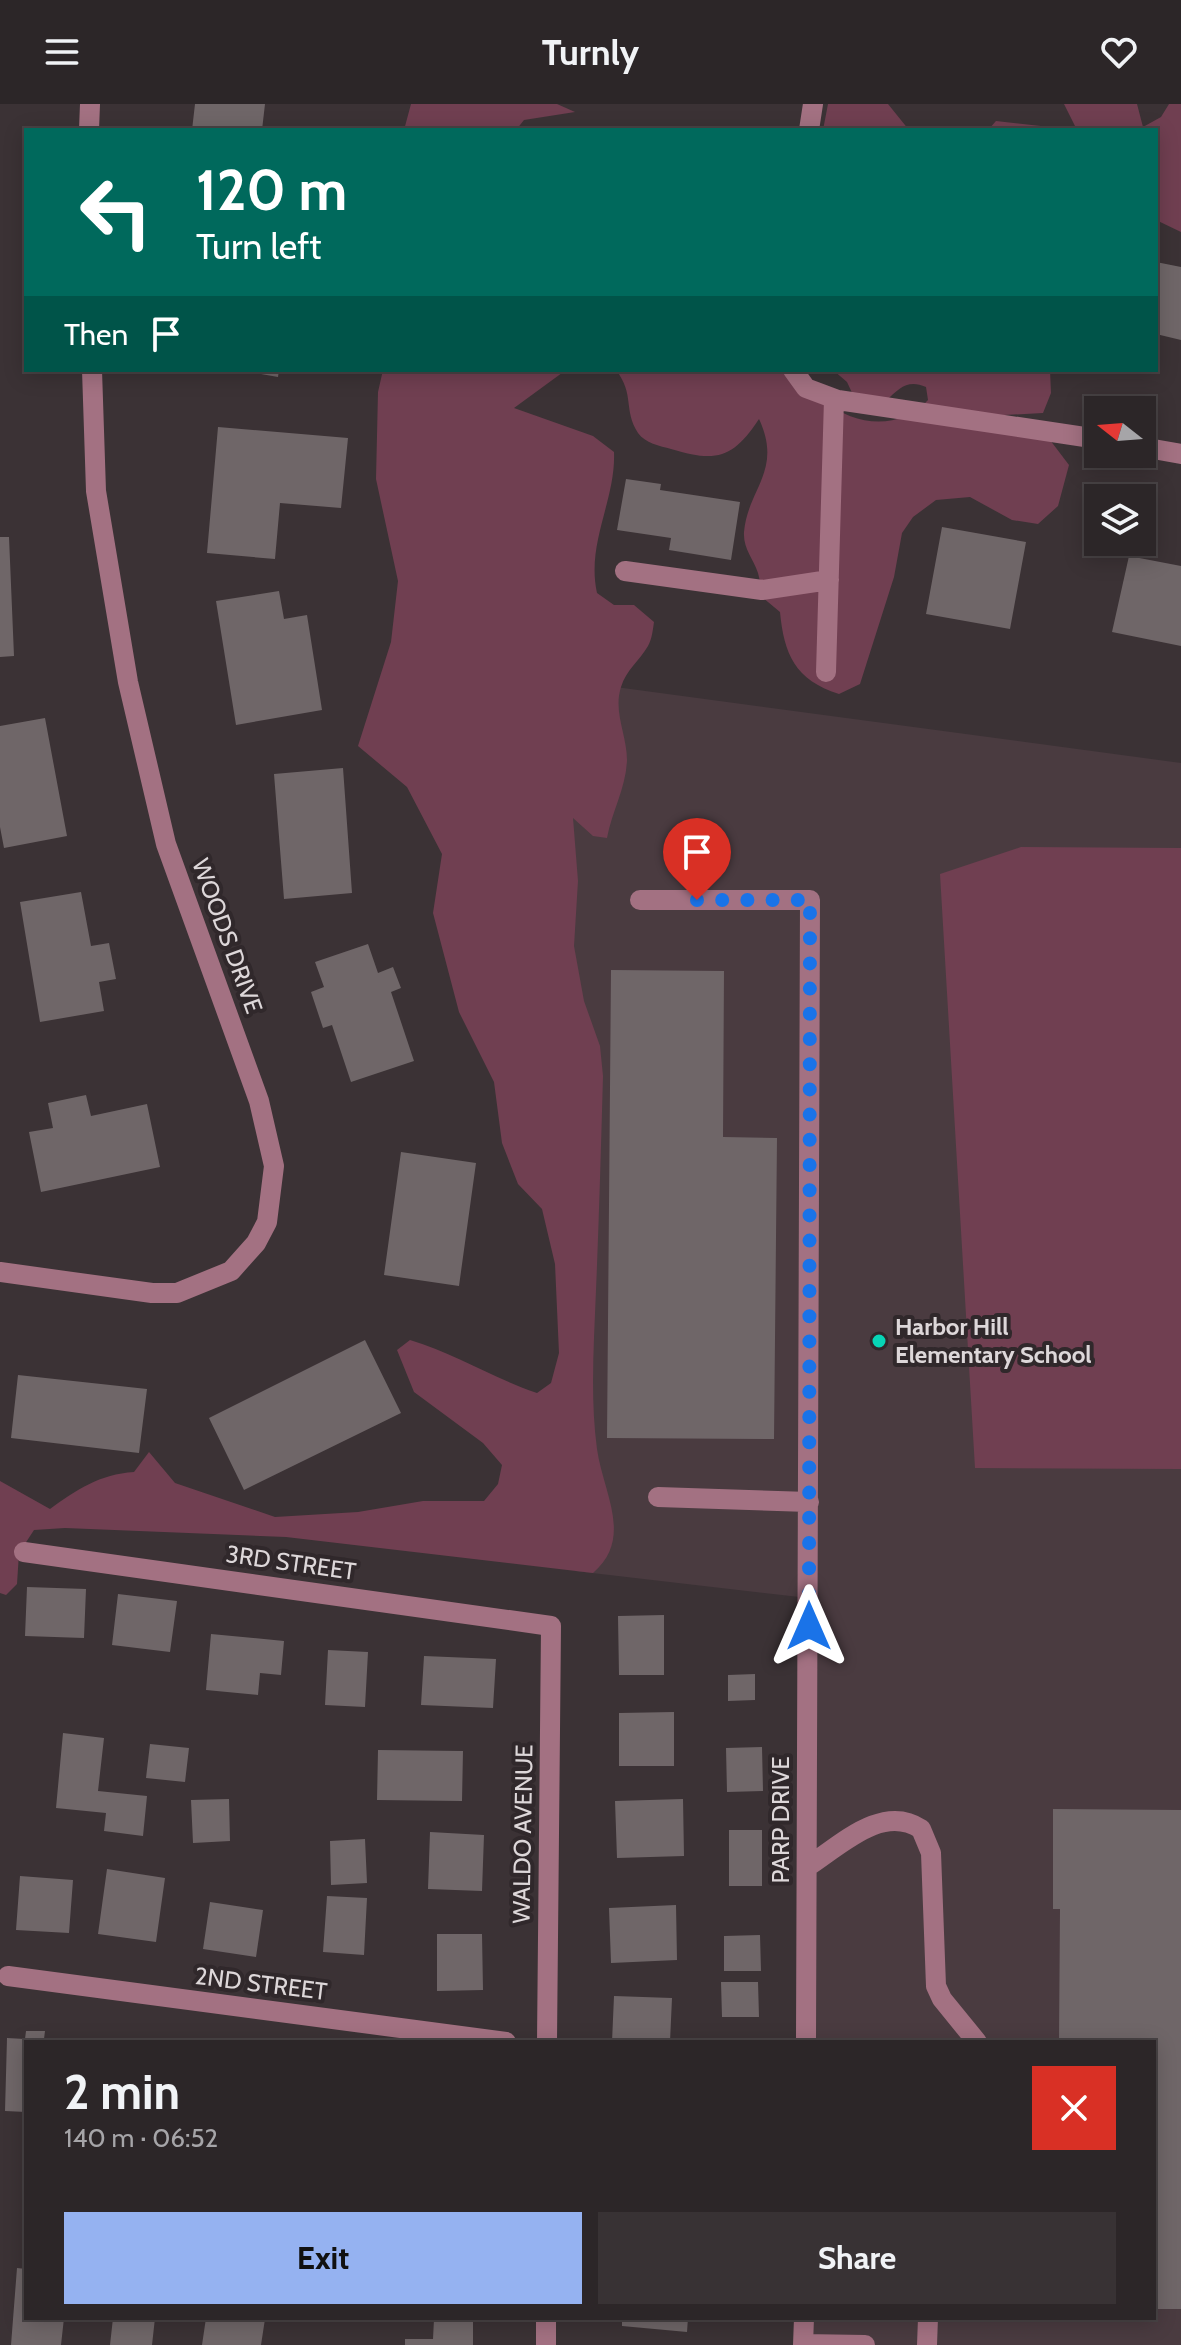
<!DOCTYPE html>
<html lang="en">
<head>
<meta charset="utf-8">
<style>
	body { margin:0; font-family:Cabin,sans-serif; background:#383234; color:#f1f3f6; height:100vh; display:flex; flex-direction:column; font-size:30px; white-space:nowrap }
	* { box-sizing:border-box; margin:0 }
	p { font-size:26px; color:#a6a5a8 }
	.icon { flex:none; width:44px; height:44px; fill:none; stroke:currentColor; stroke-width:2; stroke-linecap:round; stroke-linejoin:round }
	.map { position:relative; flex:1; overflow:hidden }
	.details { position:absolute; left:24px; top:1936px; width:1132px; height:280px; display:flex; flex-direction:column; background:#2c2628; border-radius:0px; box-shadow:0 4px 20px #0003,0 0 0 2px #484345 }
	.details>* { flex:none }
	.top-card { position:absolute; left:24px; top:24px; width:1134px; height:244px; border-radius:0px; box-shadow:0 4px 20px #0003,0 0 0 2px #484345; background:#00695c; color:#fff; overflow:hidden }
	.needle { width:52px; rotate:287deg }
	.buttons { position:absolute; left:1084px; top:292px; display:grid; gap:16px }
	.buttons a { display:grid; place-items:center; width:72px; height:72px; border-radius:0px; background:#2c2628; box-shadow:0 4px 20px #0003,0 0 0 2px #484345; font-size:40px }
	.pin { position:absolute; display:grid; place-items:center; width:68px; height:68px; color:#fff; margin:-82px -34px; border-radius:50% 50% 50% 0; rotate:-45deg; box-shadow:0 0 8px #0007 }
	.pin .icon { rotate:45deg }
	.me { position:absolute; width:88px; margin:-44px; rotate:0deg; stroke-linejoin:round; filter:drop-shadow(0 0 6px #0008) }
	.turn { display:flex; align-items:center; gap:28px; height:168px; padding:0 40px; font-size:36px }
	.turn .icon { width:104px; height:104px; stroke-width:2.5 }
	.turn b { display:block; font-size:56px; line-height:68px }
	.then { display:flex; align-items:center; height:76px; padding:0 40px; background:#0003; gap:16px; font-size:30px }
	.round { display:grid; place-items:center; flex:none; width:84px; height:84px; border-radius:0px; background:#383234 }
	.summary { display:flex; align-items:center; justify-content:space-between; height:136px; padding:0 40px }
	h1 { font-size:48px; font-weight:800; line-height:60px }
	.button { display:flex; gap:16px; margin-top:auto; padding:16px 40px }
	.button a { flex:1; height:92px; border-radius:0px; background:#95b2f1; color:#111; font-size:32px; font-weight:800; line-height:92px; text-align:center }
	.button a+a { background:#383234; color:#f1f3f6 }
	header { display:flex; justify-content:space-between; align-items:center; height:104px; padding:0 40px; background:#2c2628; font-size:36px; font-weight:800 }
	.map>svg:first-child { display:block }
	.built { fill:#4a3b40 }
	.green { fill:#703f51 }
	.building { fill:#6f6668 }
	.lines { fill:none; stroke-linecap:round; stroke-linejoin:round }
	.minor { stroke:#a37182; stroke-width:20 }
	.route { stroke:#1a73e8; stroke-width:14; stroke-dasharray:0 25.2 }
	.poi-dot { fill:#07d5b6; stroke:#30282b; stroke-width:3 }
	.labels { text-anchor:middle; stroke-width:8; stroke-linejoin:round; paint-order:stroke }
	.street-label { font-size:24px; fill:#ddd7d9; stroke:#30282b }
	.poi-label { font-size:24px; font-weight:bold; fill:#ddd7d9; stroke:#30282b; text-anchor:start }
</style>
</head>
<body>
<header><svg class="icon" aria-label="menu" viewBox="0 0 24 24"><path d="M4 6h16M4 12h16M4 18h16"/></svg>Turnly<svg class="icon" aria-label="heart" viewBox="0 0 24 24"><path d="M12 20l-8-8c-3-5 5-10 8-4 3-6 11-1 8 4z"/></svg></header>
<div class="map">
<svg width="1181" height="2241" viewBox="0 0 1181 2241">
	<rect width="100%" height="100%" fill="#3b3235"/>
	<path class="built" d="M 496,567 L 1181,659 L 1181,2241 L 803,2241 L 803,2214 L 1154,2214 L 1154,1938 L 805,1938 L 808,1494 L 575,1467 L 580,1007 Z"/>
	<path class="green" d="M 411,0 L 557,0 L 575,8 L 524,16 L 516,26 L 404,26 Z
		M 828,0 L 888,0 L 909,26 L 823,26 Z
		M 1064,0 L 1137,0 L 1143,23 L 1161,13 L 1169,0 L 1181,0 L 1181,128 L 1156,116 L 1156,26 L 990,26 L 989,25 L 996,17 L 1077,26 Z
		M 383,266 L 566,266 L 514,304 L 593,332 L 614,348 C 616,396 586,439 597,489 L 614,501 L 634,501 L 654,518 C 653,525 652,535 648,542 C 640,556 626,566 621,583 C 613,608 627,631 627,656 C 626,684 612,707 607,734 L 593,732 L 573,714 L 578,777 L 574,842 L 584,897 L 600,942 L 603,972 C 601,1044 599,1115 596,1186 C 594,1238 590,1293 597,1345 C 603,1389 634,1434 593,1469 L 286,1433 L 65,1424 L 34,1426 L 19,1449 L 17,1480 L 6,1491 L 0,1489 L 0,1377 L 50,1405 C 76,1386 100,1370 134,1368 L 149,1348 L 175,1379 L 275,1413 L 358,1408 L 423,1397 L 484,1397 L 498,1380 L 502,1361 L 483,1339 L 414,1288 L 397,1246 L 410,1236 C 454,1249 493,1274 537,1289 L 551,1279 L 559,1249 L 555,1160 L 542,1105 L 518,1080 L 502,1039 L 494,978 L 459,908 L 433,809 L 442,750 L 407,683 L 358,642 L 391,538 L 398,477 L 376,375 L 378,288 Z
		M 616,266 L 803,266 C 809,275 816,290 825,297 C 855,323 901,326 928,296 L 926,283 C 908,275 899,284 886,297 L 854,293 L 847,278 L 833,266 L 1050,266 L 1051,289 L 1043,309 L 1004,311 L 1050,336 L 1069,361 L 1058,402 L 1038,420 L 1012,416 L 970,393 L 936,396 L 913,413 L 902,429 L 894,473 L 860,580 L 839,590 C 795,576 784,550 780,508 L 762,493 C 761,485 760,476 758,469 C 753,454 743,445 744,428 C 748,384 783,367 759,315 C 733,354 717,359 671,345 C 660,342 645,339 638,329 C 623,305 635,291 616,266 Z
		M 1021,743 L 1181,744 L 1181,1365 L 975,1364 L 940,770 Z"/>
	<path class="building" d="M 195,0 L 265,0 L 262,26 L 192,26 Z
		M 1156,158 L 1181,163 L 1181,236 L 1156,230 Z
		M 238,266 L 279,266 L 278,273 Z
		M 218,323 L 348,334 L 341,404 L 280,399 L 275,455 L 207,449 Z
		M 626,375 L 661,380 L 660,386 L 740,398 L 731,456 L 669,446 L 671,434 L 617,426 Z
		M 942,423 L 1026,438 L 1010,525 L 926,510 Z
		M 0,433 L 9,433 L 14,552 L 0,553 Z
		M 1129,452 L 1181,462 L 1181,542 L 1112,528 Z
		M 279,487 L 284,515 L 307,511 L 322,606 L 236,621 L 216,497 Z
		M 45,614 L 67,732 L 4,744 L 0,723 L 0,622 Z
		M 343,664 L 352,789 L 284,795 L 274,670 Z
		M 81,788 L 91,842 L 109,839 L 116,875 L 99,878 L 104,907 L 40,918 L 20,798 Z
		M 368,840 L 378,869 L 393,863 L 401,884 L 391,888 L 414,957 L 351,978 L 332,921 L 323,924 L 311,888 L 324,883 L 315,858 Z
		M 611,866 L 724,867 L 723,1033 L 777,1034 L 774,1335 L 607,1334 Z
		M 86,991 L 91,1012 L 147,1000 L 160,1063 L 41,1088 L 29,1028 L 53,1024 L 48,999 Z
		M 401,1048 L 476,1059 L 459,1182 L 384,1171 Z
		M 365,1236 L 401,1309 L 244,1386 L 209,1314 Z
		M 18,1271 L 147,1285 L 139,1349 L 11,1334 Z
		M 27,1483 L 86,1485 L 84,1534 L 25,1532 Z
		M 118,1490 L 177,1497 L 170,1548 L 112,1541 Z
		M 664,1511 L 664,1571 L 619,1571 L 618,1512 Z
		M 211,1530 L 284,1537 L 281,1571 L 260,1569 L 258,1591 L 206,1586 Z
		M 328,1546 L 368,1548 L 365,1603 L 325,1601 Z
		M 424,1552 L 496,1555 L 493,1604 L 421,1601 Z
		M 755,1570 L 755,1596 L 728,1597 L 728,1571 Z
		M 674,1608 L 674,1662 L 619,1662 L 619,1609 Z
		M 63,1629 L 104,1634 L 98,1687 L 147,1692 L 143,1732 L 104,1727 L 106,1709 L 56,1704 Z
		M 150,1640 L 189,1644 L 185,1678 L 146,1674 Z
		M 762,1643 L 763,1687 L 727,1688 L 726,1644 Z
		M 378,1646 L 463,1647 L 462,1697 L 377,1696 Z
		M 229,1695 L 230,1737 L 193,1739 L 191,1696 Z
		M 683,1695 L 684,1752 L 617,1754 L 615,1697 Z
		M 1053,1705 L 1181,1706 L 1181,2205 L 1154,2205 L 1154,1938 L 1059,1938 L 1060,1805 L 1053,1805 Z
		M 729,1726 L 762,1726 L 762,1782 L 729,1782 Z
		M 430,1728 L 484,1731 L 482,1787 L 428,1785 Z
		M 365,1735 L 367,1779 L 331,1781 L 330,1737 Z
		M 107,1765 L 165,1774 L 156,1838 L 98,1830 Z
		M 20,1772 L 73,1776 L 69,1829 L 16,1826 Z
		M 327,1792 L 367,1794 L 364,1851 L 323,1848 Z
		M 210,1798 L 263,1806 L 256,1853 L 203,1845 Z
		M 676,1801 L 677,1856 L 611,1859 L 609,1804 Z
		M 437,1830 L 482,1830 L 483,1886 L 437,1887 Z
		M 760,1831 L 761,1867 L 724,1867 L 724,1832 Z
		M 721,1878 L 758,1878 L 759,1913 L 722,1913 Z
		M 614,1892 L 672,1894 L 670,1938 L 612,1938 Z
		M 26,1927 L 45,1927 L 44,1935 L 61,1938 L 26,1938 L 26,2008 L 5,2007 L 7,1934 L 25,1935 Z
		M 17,2164 L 26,2165 L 26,2214 L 64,2214 L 61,2241 L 11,2241 Z
		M 113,2214 L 155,2214 L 152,2241 L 110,2241 Z
		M 206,2214 L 265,2215 L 261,2241 L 202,2241 Z
		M 622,2214 L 688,2214 L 687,2228 L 622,2222 Z
		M 434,2215 L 473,2216 L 473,2241 L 405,2241 L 405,2235 L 433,2235 Z"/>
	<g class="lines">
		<path class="minor" d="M 89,26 L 90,0
			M 809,26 L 813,0
			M 793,266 L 806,284 L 838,296 L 1098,335
			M 1142,343 L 1181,350
			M 625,467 L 762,486 L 829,476
			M 826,568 L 834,295
			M 640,796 L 810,796 L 806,1938
			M 0,1168 L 152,1189 L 177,1189 L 231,1167 L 256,1139 L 267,1118 L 274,1062 L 259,997 L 166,740 L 128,578 L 96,387 L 92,266
			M 658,1393 L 809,1398
			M 24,1448 L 551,1522 L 547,1938
			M 807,1763 C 840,1742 882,1699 921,1725 L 931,1749 L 936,1882 L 942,1895 L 977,1938
			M 8,1872 L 506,1938
			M 803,2240 L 865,2241
			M 546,2241 L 546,2214
			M 803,2241 L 804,2214
			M 927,2241 L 928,2214"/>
	</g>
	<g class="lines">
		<path class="route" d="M 697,796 L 810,796 L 809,1522"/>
	</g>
	<circle class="poi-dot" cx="879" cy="1237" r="8"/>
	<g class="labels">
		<g class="street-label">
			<text transform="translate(227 832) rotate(70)" y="8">WOODS DRIVE</text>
			<text transform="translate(291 1459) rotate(8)" y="8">3RD STREET</text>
			<text transform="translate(781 1716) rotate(-90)" y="8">PARP DRIVE</text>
			<text transform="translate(523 1730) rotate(-89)" y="8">WALDO AVENUE</text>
			<text transform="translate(261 1880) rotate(7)" y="8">2ND STREET</text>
		</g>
		<g class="poi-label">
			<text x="895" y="1231">Harbor Hill<tspan x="895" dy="28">Elementary School</tspan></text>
		</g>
	</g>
</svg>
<div class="buttons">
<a><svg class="needle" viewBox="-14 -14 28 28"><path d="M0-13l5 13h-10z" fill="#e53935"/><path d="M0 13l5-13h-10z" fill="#a6a5a8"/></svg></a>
<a><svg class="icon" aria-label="layers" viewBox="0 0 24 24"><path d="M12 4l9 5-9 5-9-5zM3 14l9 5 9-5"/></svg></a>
</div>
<div class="pin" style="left:697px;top:796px;background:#d93025"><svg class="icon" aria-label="arrive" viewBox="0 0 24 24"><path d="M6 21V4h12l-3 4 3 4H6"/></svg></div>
<svg class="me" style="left:809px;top:1522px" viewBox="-20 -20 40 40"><path d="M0-17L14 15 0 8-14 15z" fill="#1a73e8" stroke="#fff" stroke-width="4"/></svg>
<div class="top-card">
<div class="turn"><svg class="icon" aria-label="left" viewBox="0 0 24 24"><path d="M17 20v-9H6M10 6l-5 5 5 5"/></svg><div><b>120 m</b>Turn left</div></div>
<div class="then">Then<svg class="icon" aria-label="arrive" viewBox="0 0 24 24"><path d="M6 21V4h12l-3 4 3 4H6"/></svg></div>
</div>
<section class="details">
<div class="summary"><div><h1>2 min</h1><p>140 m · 06:52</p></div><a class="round" style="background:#d93025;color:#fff"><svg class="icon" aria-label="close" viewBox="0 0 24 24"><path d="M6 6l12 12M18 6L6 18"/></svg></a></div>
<div class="button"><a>Exit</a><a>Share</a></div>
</section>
</div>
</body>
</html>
